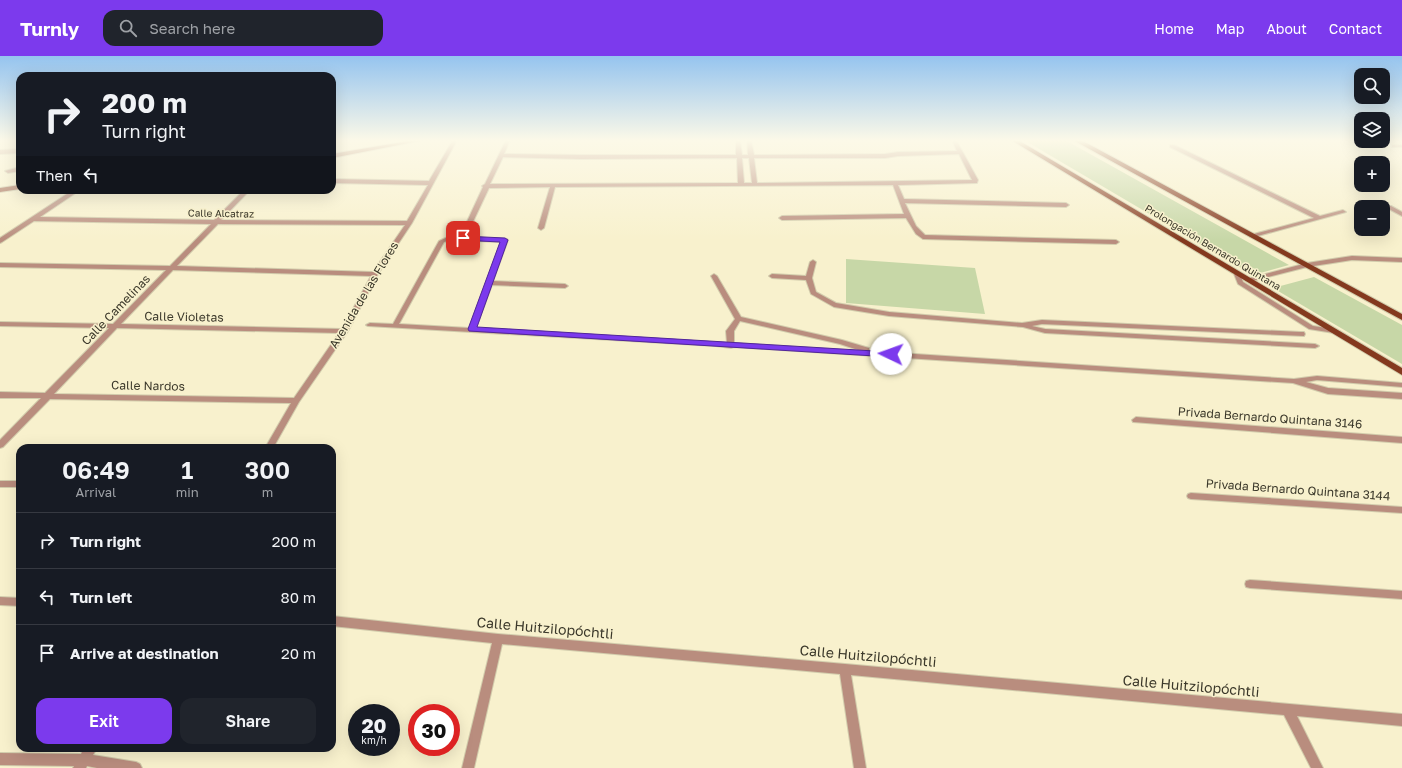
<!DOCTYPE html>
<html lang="en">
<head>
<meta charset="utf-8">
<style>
	body { margin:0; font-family:"Golos Text",sans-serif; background:#20242c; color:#f1f3f6; height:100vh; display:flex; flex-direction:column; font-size:15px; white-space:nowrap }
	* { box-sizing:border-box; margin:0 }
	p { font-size:13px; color:#9ea1a6 }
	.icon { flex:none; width:22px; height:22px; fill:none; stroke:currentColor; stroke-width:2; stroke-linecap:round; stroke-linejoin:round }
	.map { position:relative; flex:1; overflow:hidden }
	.sheet { position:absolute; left:16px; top:388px; width:320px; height:308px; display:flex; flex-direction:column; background:#171b24; border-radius:12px; box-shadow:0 4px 16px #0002 }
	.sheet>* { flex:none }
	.banner { position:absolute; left:16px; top:16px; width:320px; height:122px; border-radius:12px; box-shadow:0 4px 16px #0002; background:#171b24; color:#f1f3f6; overflow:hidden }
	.controls { position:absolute; left:1354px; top:12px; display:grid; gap:8px }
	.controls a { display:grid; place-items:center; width:36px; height:36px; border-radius:8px; background:#171b24; box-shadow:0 4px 16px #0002; font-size:20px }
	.speed { position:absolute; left:348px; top:648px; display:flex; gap:8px; font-size:20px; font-weight:700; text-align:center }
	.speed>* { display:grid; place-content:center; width:52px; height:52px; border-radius:50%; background:#171b24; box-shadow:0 4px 16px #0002; line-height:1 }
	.speed small { font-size:10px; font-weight:400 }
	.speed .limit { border:6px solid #d22; background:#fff; color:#111 }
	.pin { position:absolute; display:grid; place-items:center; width:34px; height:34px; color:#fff; margin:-17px; border-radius:8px; box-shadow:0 2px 6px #0006 }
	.me { position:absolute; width:44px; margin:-22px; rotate:273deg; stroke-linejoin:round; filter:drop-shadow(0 0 3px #0008) }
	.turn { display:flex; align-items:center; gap:14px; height:84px; padding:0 20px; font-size:18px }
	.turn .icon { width:52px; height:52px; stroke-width:2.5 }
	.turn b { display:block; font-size:28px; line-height:34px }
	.then { display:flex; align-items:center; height:38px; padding:0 20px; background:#0003; gap:8px; font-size:15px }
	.eta { display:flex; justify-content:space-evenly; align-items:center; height:68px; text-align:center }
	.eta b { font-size:24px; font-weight:600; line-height:28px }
	.primary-button { display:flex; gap:8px; margin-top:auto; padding:8px 20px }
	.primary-button a { flex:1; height:46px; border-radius:12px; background:#7c3aed; color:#fff; font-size:16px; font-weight:600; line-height:46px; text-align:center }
	.primary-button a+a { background:#20242c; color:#f1f3f6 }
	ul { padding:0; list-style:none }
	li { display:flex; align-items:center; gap:12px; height:56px; padding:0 20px; border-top:1px solid #363941 }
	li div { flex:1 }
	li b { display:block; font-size:15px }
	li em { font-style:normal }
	header { display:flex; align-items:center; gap:24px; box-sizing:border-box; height:56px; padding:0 20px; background:#7c3aed; color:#fff }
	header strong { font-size:19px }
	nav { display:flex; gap:22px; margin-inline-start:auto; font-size:14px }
	.search { width:280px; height:36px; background:#20242c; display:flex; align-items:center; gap:10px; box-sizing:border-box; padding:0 14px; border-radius:12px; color:#9ea1a6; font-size:15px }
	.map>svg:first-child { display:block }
	.green { fill:#c7d7a7 }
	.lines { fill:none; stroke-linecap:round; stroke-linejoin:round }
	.lane-casing { stroke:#d2ccac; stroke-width:2 }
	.street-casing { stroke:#d2ccac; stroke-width:2 }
	.secondary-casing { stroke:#d2ccac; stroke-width:2 }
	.primary-casing { stroke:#d2ccac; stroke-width:2 }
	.lane { fill:#b98d7e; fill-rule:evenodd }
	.street { fill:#b98d7e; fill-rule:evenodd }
	.secondary { fill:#9b5d47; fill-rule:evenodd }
	.primary { fill:#84391e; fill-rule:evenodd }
	.route { fill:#7c3aed; stroke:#51269a }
	.labels { text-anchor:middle; stroke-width:3; stroke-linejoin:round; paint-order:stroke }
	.far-street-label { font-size:10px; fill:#3b382a; stroke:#f8f1cd }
	.street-label { font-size:12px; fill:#3b382a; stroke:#f8f1cd }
	.near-street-label { font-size:14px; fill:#3b382a; stroke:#f8f1cd }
</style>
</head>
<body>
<header>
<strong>Turnly</strong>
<div class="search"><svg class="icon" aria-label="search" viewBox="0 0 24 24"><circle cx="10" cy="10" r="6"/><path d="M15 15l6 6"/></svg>Search here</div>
<nav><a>Home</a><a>Map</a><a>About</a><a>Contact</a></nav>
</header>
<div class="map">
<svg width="1402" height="712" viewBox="0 0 1402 712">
	<rect width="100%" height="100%" fill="#f8f1cd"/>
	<path class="green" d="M 1024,84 L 1065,84 L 1289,209 L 1253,219 Z
		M 846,203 L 975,212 L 985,258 L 846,247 Z
		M 1314,221 L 1402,269 L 1402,308 L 1273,232 Z"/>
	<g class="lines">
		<g class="lane-casing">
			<path id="lane" d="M 813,204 L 816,206 L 812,222 L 816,236 L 836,247 L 889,256 L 1022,267 L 1042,264 L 1301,276 L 1304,276 L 1305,278 L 1304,280 L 1042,268 L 1032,270 L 1045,273 L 1315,288 L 1319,290 L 1315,292 L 1045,277 L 1023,271 L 889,260 L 834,251 L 811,238 L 806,224 L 772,222 L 769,220 L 772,218 L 806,220 L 810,206 Z
				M 1237,216 L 1240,218 L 1243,226 L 1313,270 L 1334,273 L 1338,275 L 1334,277 L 1309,273 L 1238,228 L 1234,218 Z"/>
		</g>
		<g class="street-casing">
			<path id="street" d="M 453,84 L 457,84 L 412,167 L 378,218 L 348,275 L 299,346 L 273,392 L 265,392 L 291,347 L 50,343 L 3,391 L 0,392 L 0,384 L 41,342 L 0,342 L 0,336 L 45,337 L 109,272 L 0,270 L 0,266 L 113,268 L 166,214 L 0,211 L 0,207 L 170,210 L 211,168 L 34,165 L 2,186 L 0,187 L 0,182 L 73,134 L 80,134 L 40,161 L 214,164 L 244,134 L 250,134 L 221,164 L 407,165 L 428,129 L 332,127 L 332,123 L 429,125 ZM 218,168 L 405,169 L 373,216 L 177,210 ZM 173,214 L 371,220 L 342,273 L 121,268 ZM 117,272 L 339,277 L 294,342 L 54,338 Z
				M 506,84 L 510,84 L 504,98 L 581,99 L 736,99 L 736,84 L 740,84 L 742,99 L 748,99 L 747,84 L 751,84 L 754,99 L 885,98 L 898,96 L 957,95 L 952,84 L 956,84 L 978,124 L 977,127 L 898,129 L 904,143 L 1066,147 L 1069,149 L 1066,151 L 905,147 L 916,170 L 925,179 L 1116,184 L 1119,186 L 1116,188 L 923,183 L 916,178 L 906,162 L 782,164 L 779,162 L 782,160 L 904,158 L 893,129 L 555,131 L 544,172 L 541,174 L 538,172 L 550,131 L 489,132 L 471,170 L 470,171 L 466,171 L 465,170 L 483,131 L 482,130 L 485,128 ZM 959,98 L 972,124 L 757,127 L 754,102 L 885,102 L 898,100 ZM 503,101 L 581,103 L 737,102 L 738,127 L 490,128 ZM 742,102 L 749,102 L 752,127 L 744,127 Z
				M 1170,89 L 1174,89 L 1320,160 L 1343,154 L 1346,156 L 1254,181 L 1250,181 L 1250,179 L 1314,162 L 1170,91 Z
				M 1392,89 L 1402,89 L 1402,91 L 1392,91 Z
				M 20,93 L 20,97 L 0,98 L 0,94 Z
				M 20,111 L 20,115 L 8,117 L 5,115 Z
				M 1387,150 L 1391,150 L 1402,156 L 1402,160 L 1387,152 Z
				M 450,180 L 507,183 L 508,184 L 493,225 L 565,228 L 568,230 L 565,232 L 492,229 L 476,272 L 727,287 L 726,275 L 735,263 L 711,220 L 714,218 L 717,220 L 741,261 L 842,284 L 869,292 L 869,295 L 1294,323 L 1317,320 L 1402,327 L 1402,331 L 1317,324 L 1306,326 L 1328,332 L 1402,337 L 1402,343 L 1328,338 L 1293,327 L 734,291 L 731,292 L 716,290 L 368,270 L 366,269 L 370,267 L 393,268 L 439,185 ZM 451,184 L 501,186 L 469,272 L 399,268 L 444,186 ZM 740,265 L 840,288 L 861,295 L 734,287 L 734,275 Z
				M 1352,200 L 1402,202 L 1402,206 L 1352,204 L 1307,211 L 1248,226 L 1245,224 L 1246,223 L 1307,207 Z
				M 1136,361 L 1402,381 L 1402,387 L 1133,366 L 1132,364 Z
				M 0,425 L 20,425 L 20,431 L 0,431 Z
				M 1191,437 L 1402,451 L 1402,457 L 1191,443 L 1188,442 L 1187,440 L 1188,438 Z
				M 1250,524 L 1402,535 L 1402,543 L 1250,532 L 1246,531 L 1245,528 L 1246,525 Z
				M 0,541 L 20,542 L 20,550 L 0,549 Z
				M 332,560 L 498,578 L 845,608 L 1402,658 L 1402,670 L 1297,660 L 1323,712 L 1311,712 L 1284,659 L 851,619 L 866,712 L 854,712 L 840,618 L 502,588 L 474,712 L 462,712 L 492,587 L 332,570 Z
				M 84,692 L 97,692 L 93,699 L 136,706 L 140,708 L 142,712 L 97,712 L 87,710 L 86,712 L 73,712 L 74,710 L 0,709 L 0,697 L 81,698 Z"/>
		</g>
		<g class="secondary-casing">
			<path id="secondary" d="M 414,84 L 424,84 L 332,102 L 332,98 Z
				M 20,129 L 20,133 L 0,136 L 0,132 Z"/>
		</g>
		<g class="primary-casing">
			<path id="primary" d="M 1011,84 L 1018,84 L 1402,312 L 1402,319 Z
				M 1073,84 L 1081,84 L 1402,258 L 1402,264 Z"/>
		</g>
		<use href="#lane" class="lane"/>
		<use href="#street" class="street"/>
		<use href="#secondary" class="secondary"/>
		<use href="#primary" class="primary"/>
	</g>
	<linearGradient id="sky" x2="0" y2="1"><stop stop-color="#95c4ef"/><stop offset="0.46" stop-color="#fcf9e8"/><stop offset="1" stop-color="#fcf9e8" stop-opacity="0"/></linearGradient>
	<rect width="1402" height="184" fill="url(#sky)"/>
	<path class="route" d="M 463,180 L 505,182 L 508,184 L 477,271 L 891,296 L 895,298 L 891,301 L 469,275 L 468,273 L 500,186 L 460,184 L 460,181 Z"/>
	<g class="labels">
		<g class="far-street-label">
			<text transform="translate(221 157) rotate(1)" y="4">Calle Alcatraz</text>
			<text transform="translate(1213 191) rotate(31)" y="4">Prolongación Bernardo Quintana</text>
		</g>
		<g class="street-label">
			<text transform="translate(364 239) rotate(-59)" y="4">Avenida de las Flores</text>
			<text transform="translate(116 254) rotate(-46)" y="4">Calle Camelinas</text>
			<text transform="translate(184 261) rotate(1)" y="4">Calle Violetas</text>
			<text transform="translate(148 330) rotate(1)" y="4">Calle Nardos</text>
			<text transform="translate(1270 362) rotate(4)" y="4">Privada Bernardo Quintana 3146</text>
			<text transform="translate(1298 434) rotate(4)" y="4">Privada Bernardo Quintana 3144</text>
		</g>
		<g class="near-street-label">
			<text transform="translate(545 572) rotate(5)" y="5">Calle Huitzilopóchtli</text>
			<text transform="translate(868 600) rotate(5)" y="5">Calle Huitzilopóchtli</text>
			<text transform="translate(1191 630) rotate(5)" y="5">Calle Huitzilopóchtli</text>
		</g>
	</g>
</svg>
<div class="controls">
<a><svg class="icon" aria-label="search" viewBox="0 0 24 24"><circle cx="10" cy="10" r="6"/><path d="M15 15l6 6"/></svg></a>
<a><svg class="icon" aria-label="layers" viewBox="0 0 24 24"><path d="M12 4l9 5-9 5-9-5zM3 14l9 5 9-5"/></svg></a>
<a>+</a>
<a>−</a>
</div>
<div class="speed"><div>20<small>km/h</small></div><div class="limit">30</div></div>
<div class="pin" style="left:463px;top:182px;background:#d93025"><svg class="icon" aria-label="arrive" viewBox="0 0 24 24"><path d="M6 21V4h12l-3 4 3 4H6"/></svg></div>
<svg class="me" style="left:891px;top:298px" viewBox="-20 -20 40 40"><circle r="19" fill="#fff"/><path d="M0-13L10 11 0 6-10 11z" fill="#7c3aed"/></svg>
<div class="banner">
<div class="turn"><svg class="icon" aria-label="right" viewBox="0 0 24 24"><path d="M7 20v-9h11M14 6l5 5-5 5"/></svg><div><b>200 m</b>Turn right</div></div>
<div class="then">Then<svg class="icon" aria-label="left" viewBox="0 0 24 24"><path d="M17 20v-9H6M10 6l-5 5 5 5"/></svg></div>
</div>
<section class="sheet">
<div class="eta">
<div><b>06:49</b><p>Arrival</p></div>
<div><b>1</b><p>min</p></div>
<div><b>300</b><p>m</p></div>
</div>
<ul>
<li><svg class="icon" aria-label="right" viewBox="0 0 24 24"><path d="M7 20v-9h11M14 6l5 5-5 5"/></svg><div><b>Turn right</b></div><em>200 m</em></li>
<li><svg class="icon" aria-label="left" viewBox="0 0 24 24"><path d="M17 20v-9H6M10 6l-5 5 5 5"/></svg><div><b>Turn left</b></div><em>80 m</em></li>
<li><svg class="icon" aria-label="arrive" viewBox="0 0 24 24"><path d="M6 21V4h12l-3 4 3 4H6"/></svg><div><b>Arrive at destination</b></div><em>20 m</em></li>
</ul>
<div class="primary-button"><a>Exit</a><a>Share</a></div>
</section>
</div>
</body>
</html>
